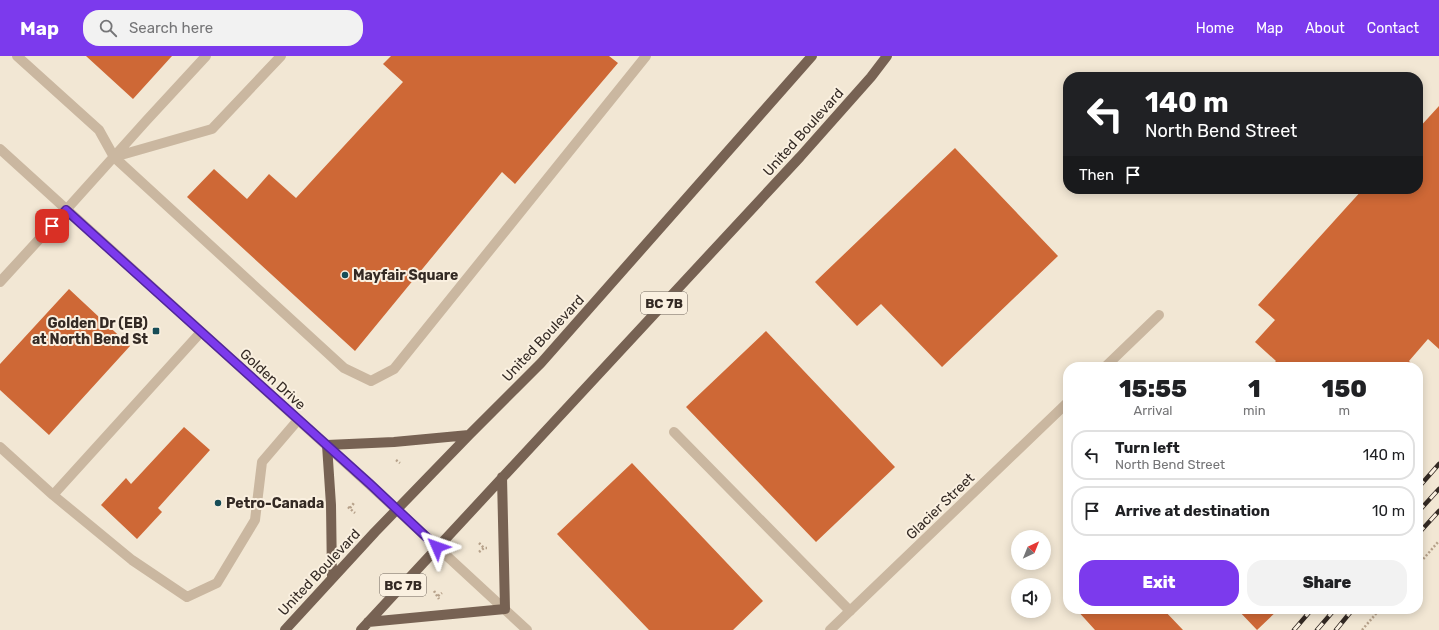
<!DOCTYPE html>
<html lang="en">
<head>
<meta charset="utf-8">
<style>
	body { margin:0; font-family:Rubik,sans-serif; background:#f2f2f2; color:#202124; height:100vh; display:flex; flex-direction:column; font-size:15px; white-space:nowrap }
	* { box-sizing:border-box; margin:0 }
	p { font-size:13px; color:#757577 }
	.icon { flex:none; width:22px; height:22px; fill:none; stroke:currentColor; stroke-width:2; stroke-linecap:round; stroke-linejoin:round }
	.map { position:relative; flex:1; overflow:hidden }
	.panel { position:absolute; left:1063px; top:306px; width:360px; height:252px; display:flex; flex-direction:column; background:#fff; border-radius:16px; box-shadow:0 2px 10px #0003 }
	.panel>* { flex:none }
	.guide { position:absolute; left:1063px; top:16px; width:360px; height:122px; border-radius:16px; box-shadow:0 2px 10px #0003; background:#202124; color:#fff; overflow:hidden }
	.needle { width:26px; rotate:43deg }
	.controls { position:absolute; left:1011px; top:474px; display:grid; gap:8px }
	.controls a { display:grid; place-items:center; width:40px; height:40px; border-radius:50%; background:#fff; box-shadow:0 2px 10px #0003; font-size:20px }
	.pin { position:absolute; display:grid; place-items:center; width:34px; height:34px; color:#fff; margin:-17px; border-radius:8px; box-shadow:0 2px 6px #0006 }
	.me { position:absolute; width:44px; margin:-22px; rotate:313deg; stroke-linejoin:round; filter:drop-shadow(0 0 3px #0008) }
	.turn { display:flex; align-items:center; gap:14px; height:84px; padding:0 16px; font-size:18px }
	.turn .icon { width:52px; height:52px; stroke-width:2.5 }
	.turn b { display:block; font-size:28px; line-height:34px }
	.then { display:flex; align-items:center; height:38px; padding:0 16px; background:#0003; gap:8px; font-size:15px }
	.eta { display:flex; justify-content:space-evenly; align-items:center; height:68px; text-align:center }
	.eta b { font-size:24px; font-weight:800; line-height:28px }
	.primary-button { display:flex; gap:8px; margin-top:auto; padding:8px 16px }
	.primary-button a { flex:1; height:46px; border-radius:16px; background:#7c3aed; color:#fff; font-size:16px; font-weight:800; line-height:46px; text-align:center }
	.primary-button a+a { background:#f2f2f2; color:#202124 }
	ul { padding:0; list-style:none }
	li { display:flex; align-items:center; gap:12px; height:50px; margin:0 8px 6px; padding:0 8px; border:2px solid #e0e0e0; border-radius:16px }
	li div { flex:1 }
	li b { display:block; font-size:15px }
	li em { font-style:normal }
	header { display:flex; align-items:center; gap:24px; box-sizing:border-box; height:56px; padding:0 20px; background:#7c3aed; color:#fff }
	header strong { font-size:19px }
	nav { display:flex; gap:22px; margin-inline-start:auto; font-size:14px }
	.search { width:280px; height:36px; background:#f2f2f2; display:flex; align-items:center; gap:10px; box-sizing:border-box; padding:0 14px; border-radius:16px; color:#757577; font-size:15px }
	.map>svg:first-child { display:block }
	.building { fill:#ce6836 }
	.lines { fill:none; stroke-linecap:round; stroke-linejoin:round }
	.path { stroke:#b6a18a; stroke-width:2.5; stroke-dasharray:2 2; stroke-linecap:butt }
	.service { stroke:#cab7a0; stroke-width:10 }
	.minor { stroke:#cab7a0; stroke-width:10 }
	.primary { stroke:#776253; stroke-width:10 }
	.rail-casing { stroke:#342a24; stroke-width:4.5 }
	.rail { stroke:#faf0e0; stroke-width:3; stroke-dasharray:9; stroke-linecap:butt }
	.route-casing { stroke:#51269a; stroke-width:10 }
	.route { stroke:#7c3aed; stroke-width:7 }
	.poi-dot { fill:#174d57; stroke:#faf0e0; stroke-width:1.5 }
	.labels { text-anchor:middle; stroke-width:4; stroke-linejoin:round; paint-order:stroke }
	.shield { fill:#faf0e0; stroke:#6f655c; stroke-width:1 }
	.shield-label { font-size:13px; font-weight:bold; fill:#342a24 }
	.street-label { font-size:14px; fill:#342a24; stroke:#faf0e0 }
	.poi-label { font-size:14px; font-weight:bold; fill:#342a24; stroke:#faf0e0; text-anchor:start }
</style>
</head>
<body>
<header>
<strong>Map</strong>
<div class="search"><svg class="icon" aria-label="search" viewBox="0 0 24 24"><circle cx="10" cy="10" r="6"/><path d="M15 15l6 6"/></svg>Search here</div>
<nav><a>Home</a><a>Map</a><a>About</a><a>Contact</a></nav>
</header>
<div class="map">
<svg width="1439" height="574" viewBox="0 0 1439 574">
	<rect width="100%" height="100%" fill="#f2e7d4"/>
	<path class="building" d="M 86,0 L 172,0 L 133,43 Z
		M 391,0 L 609,0 L 618,7 L 515,128 L 502,116 L 355,295 L 187,141 L 214,113 L 247,143 L 269,118 L 296,142 L 403,26 L 383,8 Z
		M 1439,50 L 1439,293 L 1428,283 L 1409,305 L 1415,311 L 1270,311 L 1276,305 L 1255,286 L 1275,264 L 1258,249 L 1363,133 L 1418,133 L 1418,73 Z
		M 955,92 L 1058,200 L 942,311 L 881,248 L 857,270 L 815,226 Z
		M 69,233 L 130,290 L 49,379 L 0,334 L 0,308 Z
		M 766,275 L 895,411 L 816,486 L 686,351 Z
		M 184,371 L 210,394 L 158,452 L 162,456 L 137,483 L 101,449 L 126,422 L 131,428 Z
		M 632,407 L 763,545 L 733,574 L 649,574 L 557,478 Z
		M 1076,553 L 1163,553 L 1183,574 L 1095,574 Z
		M 1237,553 L 1279,553 L 1257,574 Z"/>
	<g class="lines">
		<path class="path" d="M 396,404 L 400,407
			M 348,451 L 355,457
			M 350,452 L 354,447
			M 479,487 L 484,492
			M 479,496 L 484,492 L 487,492
			M 1418,509 L 1439,485
			M 434,535 L 439,543
			M 438,540 L 442,537
			M 1362,574 L 1380,553"/>
		<path class="service" d="M 17,0 L 99,74 L 114,101 L 344,312 L 371,325 L 394,313 L 646,0
			M 114,101 L 212,73 L 281,0
			M 66,154 L 146,65 L 206,0
			M 674,376 L 850,555
			M 0,391 L 53,439 L 132,504 L 187,541 L 217,527 L 255,464 L 262,406 L 298,364
			M 53,439 L 201,276"/>
		<path class="minor" d="M 0,93 L 370,429 L 527,574
			M 0,226 L 66,154
			M 1105,311 L 1159,259
			M 830,574 L 1068,346"/>
		<path class="primary" d="M 332,522 L 331,449 L 327,389 L 394,386 L 469,379
			M 368,566 L 505,553 L 502,421
			M 285,574 L 375,476 L 469,379 L 541,307 L 812,0
			M 361,574 L 800,101 L 871,21 L 887,0"/>
		<g class="rail-casing">
			<path id="rail" d="M 1418,432 L 1439,408
				M 1418,456 L 1439,433
				M 1418,478 L 1439,455
				M 1294,574 L 1312,553
				M 1317,574 L 1335,553
				M 1336,574 L 1353,553"/>
		</g>
		<use href="#rail" class="rail"/>
	</g>
	<g class="lines">
		<g class="route-casing">
			<path id="route" d="M 52,170 L 66,154 L 370,428 L 437,491"/>
		</g>
		<use href="#route" class="route"/>
	</g>
	<g class="poi-dot">
		<circle cx="345" cy="219" r="4"/>
		<rect x="152" y="271" width="8" height="8" rx="2"/>
		<circle cx="218" cy="447" r="4"/>
	</g>
	<g class="labels">
		<g class="shield">
			<rect x="641" y="236" width="46" height="22" rx="3"/>
			<rect x="380" y="518" width="46" height="22" rx="3"/>
		</g>
		<g class="shield-label">
			<text x="664" y="252">BC 7B</text>
			<text x="403" y="534">BC 7B</text>
		</g>
		<g class="street-label">
			<text transform="translate(803 76) rotate(-48)" y="5">United Boulevard</text>
			<text transform="translate(543 282) rotate(-47)" y="5">United Boulevard</text>
			<text transform="translate(273 323) rotate(42)" y="5">Golden Drive</text>
			<text transform="translate(940 450) rotate(-44)" y="5">Glacier Street</text>
			<text transform="translate(319 516) rotate(-47)" y="5">United Boulevard</text>
		</g>
		<g class="poi-label">
			<text x="353" y="224">Mayfair Square</text>
			<text x="148" y="272" text-anchor="end">Golden Dr (EB)<tspan x="148" dy="16">at North Bend St</tspan></text>
			<text x="226" y="452">Petro-Canada</text>
		</g>
	</g>
</svg>
<div class="controls">
<a><svg class="needle" viewBox="-14 -14 28 28"><path d="M0-13l5 13h-10z" fill="#e53935"/><path d="M0 13l5-13h-10z" fill="#757577"/></svg></a>
<a><svg class="icon" aria-label="sound" viewBox="0 0 24 24"><path d="M4 9h4l5-4v14l-5-4H4zM17 9q2 3 0 6"/></svg></a>
</div>
<div class="pin" style="left:52px;top:170px;background:#d93025"><svg class="icon" aria-label="arrive" viewBox="0 0 24 24"><path d="M6 21V4h12l-3 4 3 4H6"/></svg></div>
<svg class="me" style="left:437px;top:491px" viewBox="-20 -20 40 40"><path d="M0-17L14 15 0 8-14 15z" fill="#7c3aed" stroke="#fff" stroke-width="4"/></svg>
<div class="guide">
<div class="turn"><svg class="icon" aria-label="left" viewBox="0 0 24 24"><path d="M17 20v-9H6M10 6l-5 5 5 5"/></svg><div><b>140 m</b>North Bend Street</div></div>
<div class="then">Then<svg class="icon" aria-label="arrive" viewBox="0 0 24 24"><path d="M6 21V4h12l-3 4 3 4H6"/></svg></div>
</div>
<section class="panel">
<div class="eta">
<div><b>15:55</b><p>Arrival</p></div>
<div><b>1</b><p>min</p></div>
<div><b>150</b><p>m</p></div>
</div>
<ul>
<li><svg class="icon" aria-label="left" viewBox="0 0 24 24"><path d="M17 20v-9H6M10 6l-5 5 5 5"/></svg><div><b>Turn left</b><p>North Bend Street</p></div><em>140 m</em></li>
<li><svg class="icon" aria-label="arrive" viewBox="0 0 24 24"><path d="M6 21V4h12l-3 4 3 4H6"/></svg><div><b>Arrive at destination</b></div><em>10 m</em></li>
</ul>
<div class="primary-button"><a>Exit</a><a>Share</a></div>
</section>
</div>
</body>
</html>
